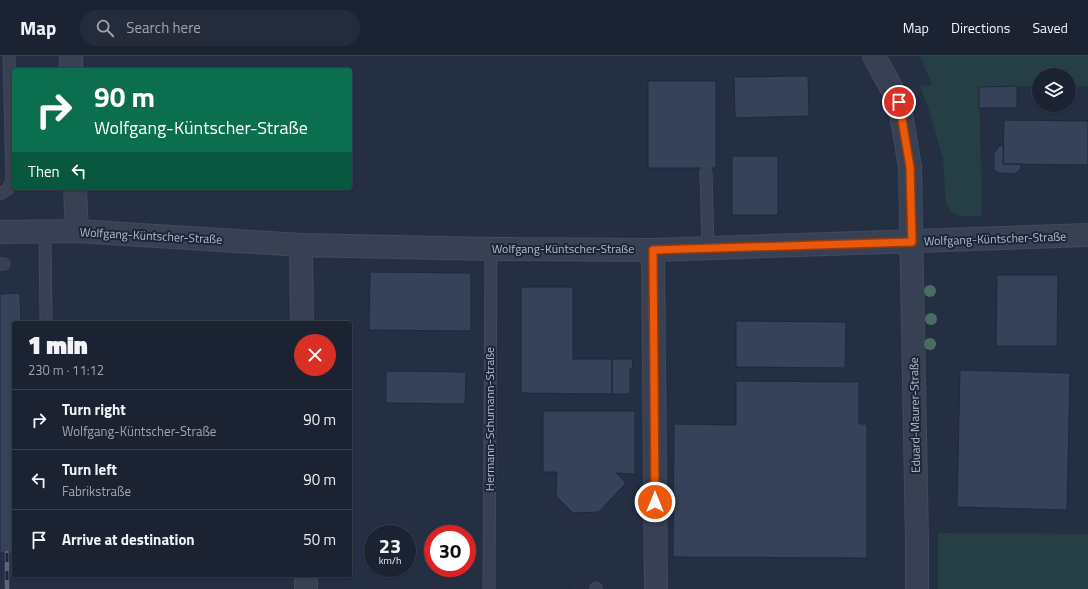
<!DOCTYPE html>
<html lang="en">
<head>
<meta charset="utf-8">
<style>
	body { margin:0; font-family:"Titillium Web",sans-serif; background:#242b3b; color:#f1f3f6; height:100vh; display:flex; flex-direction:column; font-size:15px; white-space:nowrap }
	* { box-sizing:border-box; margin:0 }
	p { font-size:13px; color:#a0a4ac }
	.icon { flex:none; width:22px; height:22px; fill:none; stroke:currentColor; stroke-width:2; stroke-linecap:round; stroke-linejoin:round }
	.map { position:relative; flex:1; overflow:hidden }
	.side { position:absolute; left:12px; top:265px; width:340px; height:256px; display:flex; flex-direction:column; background:#1b2333; border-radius:4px; box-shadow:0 1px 3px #0004,0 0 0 1px #39404e }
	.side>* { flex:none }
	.banner { position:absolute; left:12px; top:12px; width:340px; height:122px; border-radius:4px; box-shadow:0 1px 3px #0004,0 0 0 1px #39404e; background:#0b6e4f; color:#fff; overflow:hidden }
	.tools { position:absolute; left:1032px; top:12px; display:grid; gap:8px }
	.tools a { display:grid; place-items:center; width:44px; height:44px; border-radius:50%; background:#1b2333; box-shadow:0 1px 3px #0004,0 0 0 1px #39404e; font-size:20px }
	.speed { position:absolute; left:364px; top:469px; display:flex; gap:8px; font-size:20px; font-weight:700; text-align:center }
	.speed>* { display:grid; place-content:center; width:52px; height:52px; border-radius:50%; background:#1b2333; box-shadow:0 1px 3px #0004,0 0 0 1px #39404e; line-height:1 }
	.speed small { font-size:10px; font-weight:400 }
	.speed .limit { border:6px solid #d22; background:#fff; color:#111 }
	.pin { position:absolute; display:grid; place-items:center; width:34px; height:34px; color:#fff; margin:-17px; border:2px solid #fff; border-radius:50%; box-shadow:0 1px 4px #0007 }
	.me { position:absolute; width:44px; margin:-22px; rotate:0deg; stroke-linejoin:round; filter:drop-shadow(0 0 3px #0008) }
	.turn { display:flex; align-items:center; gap:14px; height:84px; padding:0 16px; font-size:18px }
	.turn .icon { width:52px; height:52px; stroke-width:2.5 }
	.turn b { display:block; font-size:28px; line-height:34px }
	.then { display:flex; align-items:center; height:38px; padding:0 16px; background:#0003; gap:8px; font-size:15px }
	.round { display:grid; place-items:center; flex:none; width:42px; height:42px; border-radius:21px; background:#242b3b }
	.headline { display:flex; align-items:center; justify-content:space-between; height:68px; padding:0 16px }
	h1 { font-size:24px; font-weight:800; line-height:30px }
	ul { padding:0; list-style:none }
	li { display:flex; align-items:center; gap:12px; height:60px; padding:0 16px; border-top:1px solid #39404e }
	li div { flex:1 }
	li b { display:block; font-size:15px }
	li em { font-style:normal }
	header { display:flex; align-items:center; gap:24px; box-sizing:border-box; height:56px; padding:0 20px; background:#1b2333; border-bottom:1px solid #39404e }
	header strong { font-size:19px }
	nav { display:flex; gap:22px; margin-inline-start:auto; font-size:14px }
	.search { width:280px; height:36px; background:#242b3b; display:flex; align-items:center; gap:10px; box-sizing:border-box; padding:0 14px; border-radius:22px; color:#a0a4ac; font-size:15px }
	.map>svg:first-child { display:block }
	.grass { fill:#263f45 }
	.building { fill:#35425a; stroke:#1f283b }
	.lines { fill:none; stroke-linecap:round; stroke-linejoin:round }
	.lane-casing { stroke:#424a5d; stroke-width:13 }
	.street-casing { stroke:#424a5d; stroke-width:24 }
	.lane { stroke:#384153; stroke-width:11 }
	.street { stroke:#384153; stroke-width:22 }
	.rail-casing { stroke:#5a647b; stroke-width:4.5 }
	.rail { stroke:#1d2639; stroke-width:3; stroke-dasharray:9; stroke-linecap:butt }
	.tree { fill:#4a6d62 }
	.route-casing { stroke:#983908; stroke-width:10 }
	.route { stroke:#ea580c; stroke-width:7 }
	.labels { text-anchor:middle; stroke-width:4; stroke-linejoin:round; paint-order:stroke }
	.street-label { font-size:12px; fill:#b5bccd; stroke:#1d2639 }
</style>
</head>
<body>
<header>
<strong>Map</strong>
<div class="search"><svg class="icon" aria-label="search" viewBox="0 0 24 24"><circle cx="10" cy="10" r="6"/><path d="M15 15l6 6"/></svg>Search here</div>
<nav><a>Map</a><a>Directions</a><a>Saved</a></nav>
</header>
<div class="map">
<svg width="1088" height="533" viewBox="0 0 1088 533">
	<rect width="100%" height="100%" fill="#242f44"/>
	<path class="grass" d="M 920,0 L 1088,0 L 1088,30 L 1069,30 L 1069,19 L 1039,19 L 1039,30 L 979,31 L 982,160 L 960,160 L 952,156 L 946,148 L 943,103 L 930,57 L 920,30 L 932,29 Z
		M 938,477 L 1088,478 L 1088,533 L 938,533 Z"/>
	<path class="building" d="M 808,20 L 809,60 L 735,62 L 734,21 Z
		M 648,25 L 716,25 L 716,112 L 648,112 Z
		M 1017,30 L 1017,52 L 979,52 L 979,31 Z
		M 1004,64 L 1088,65 L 1088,109 L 1003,108 Z
		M 999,90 L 1004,90 L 1003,108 L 1021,108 L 1021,113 L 1015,118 L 999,117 L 994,114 L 994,97 Z
		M 732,100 L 778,100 L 778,159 L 732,159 Z
		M 370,216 L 471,217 L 471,275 L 369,274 Z
		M 997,219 L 1058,219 L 1057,290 L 996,290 Z
		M 521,231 L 573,231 L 573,303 L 612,303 L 612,338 L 521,337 Z
		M 20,237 L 21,267 L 14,267 L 14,497 L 0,497 L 0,238 Z
		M 736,265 L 846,266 L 845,312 L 736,311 Z
		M 612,303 L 633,303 L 632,313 L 630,313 L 630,338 L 612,338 Z
		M 960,314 L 1070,317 L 1067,454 L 957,451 Z
		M 386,315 L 466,316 L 465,348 L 386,347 Z
		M 736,325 L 859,326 L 859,368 L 867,368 L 867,502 L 673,501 L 674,368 L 736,369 Z
		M 543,355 L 635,355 L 635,418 L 616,417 L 626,427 L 599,456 L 573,457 L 556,440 L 557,416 L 543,416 Z
		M 529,532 L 570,532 L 570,533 L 529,533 Z"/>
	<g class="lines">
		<g class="lane-casing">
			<path id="lane" d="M 706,116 L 708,192
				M 0,138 L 8,133 L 12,125 L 9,0
				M 45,175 L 46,267
				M 0,208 L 4,208
				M 489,533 L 491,193
				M 596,533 L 596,532"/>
		</g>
		<g class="street-casing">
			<path id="street" d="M 71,0 L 71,14
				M 874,0 L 899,46 L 910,111 L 917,486 L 917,533
				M 75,132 L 77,175
				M 0,176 L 77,175 L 301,189 L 491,193 L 653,194 L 1088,179
				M 301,189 L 302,267
				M 653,194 L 656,533
				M 306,519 L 306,533"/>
		</g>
		<use href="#lane" class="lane"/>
		<use href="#street" class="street"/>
		<g class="rail-casing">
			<path id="rail" d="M 7,497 L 7,533"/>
		</g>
		<use href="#rail" class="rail"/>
	</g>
	<g class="tree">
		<circle cx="930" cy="235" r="6"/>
		<circle cx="931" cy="263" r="6"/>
		<circle cx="930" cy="288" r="6"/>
	</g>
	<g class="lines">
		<g class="route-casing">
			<path id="route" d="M 655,446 L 653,194 L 912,186 L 910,111 L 899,46"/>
		</g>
		<use href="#route" class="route"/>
	</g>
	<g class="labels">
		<g class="street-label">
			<text transform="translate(151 180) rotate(3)" y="4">Wolfgang-Küntscher-Straße</text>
			<text transform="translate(995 183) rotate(-2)" y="4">Wolfgang-Küntscher-Straße</text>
			<text x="563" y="197">Wolfgang-Küntscher-Straße</text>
			<text transform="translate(915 359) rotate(-91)" y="4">Eduard-Maurer-Straße</text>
			<text transform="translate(490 363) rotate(-90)" y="4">Hermann-Schumann-Straße</text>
		</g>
	</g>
</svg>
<div class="tools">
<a><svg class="icon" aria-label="layers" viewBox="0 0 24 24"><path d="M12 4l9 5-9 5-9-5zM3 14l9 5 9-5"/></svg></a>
</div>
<div class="speed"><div>23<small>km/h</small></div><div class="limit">30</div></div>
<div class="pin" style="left:899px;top:46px;background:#d93025"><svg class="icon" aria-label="arrive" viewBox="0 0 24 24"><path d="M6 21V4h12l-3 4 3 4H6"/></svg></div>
<svg class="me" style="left:655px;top:446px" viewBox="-20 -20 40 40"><circle r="17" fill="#ea580c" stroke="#fff" stroke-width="3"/><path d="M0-11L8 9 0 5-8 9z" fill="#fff"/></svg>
<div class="banner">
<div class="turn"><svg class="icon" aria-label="right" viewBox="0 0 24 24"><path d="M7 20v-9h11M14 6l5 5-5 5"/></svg><div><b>90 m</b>Wolfgang-Küntscher-Straße</div></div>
<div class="then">Then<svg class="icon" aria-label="left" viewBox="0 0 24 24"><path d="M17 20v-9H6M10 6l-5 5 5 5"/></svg></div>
</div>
<section class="side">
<div class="headline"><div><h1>1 min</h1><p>230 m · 11:12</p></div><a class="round" style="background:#d93025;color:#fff"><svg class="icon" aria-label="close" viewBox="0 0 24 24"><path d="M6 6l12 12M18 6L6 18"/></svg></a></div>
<ul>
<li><svg class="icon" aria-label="right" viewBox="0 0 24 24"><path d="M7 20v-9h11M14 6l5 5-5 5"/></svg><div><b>Turn right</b><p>Wolfgang-Küntscher-Straße</p></div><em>90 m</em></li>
<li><svg class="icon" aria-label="left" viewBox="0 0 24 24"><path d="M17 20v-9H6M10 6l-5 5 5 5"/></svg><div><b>Turn left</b><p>Fabrikstraße</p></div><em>90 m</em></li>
<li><svg class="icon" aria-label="arrive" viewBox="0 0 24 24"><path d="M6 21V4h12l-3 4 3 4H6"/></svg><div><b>Arrive at destination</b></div><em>50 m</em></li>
</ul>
</section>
</div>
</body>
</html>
